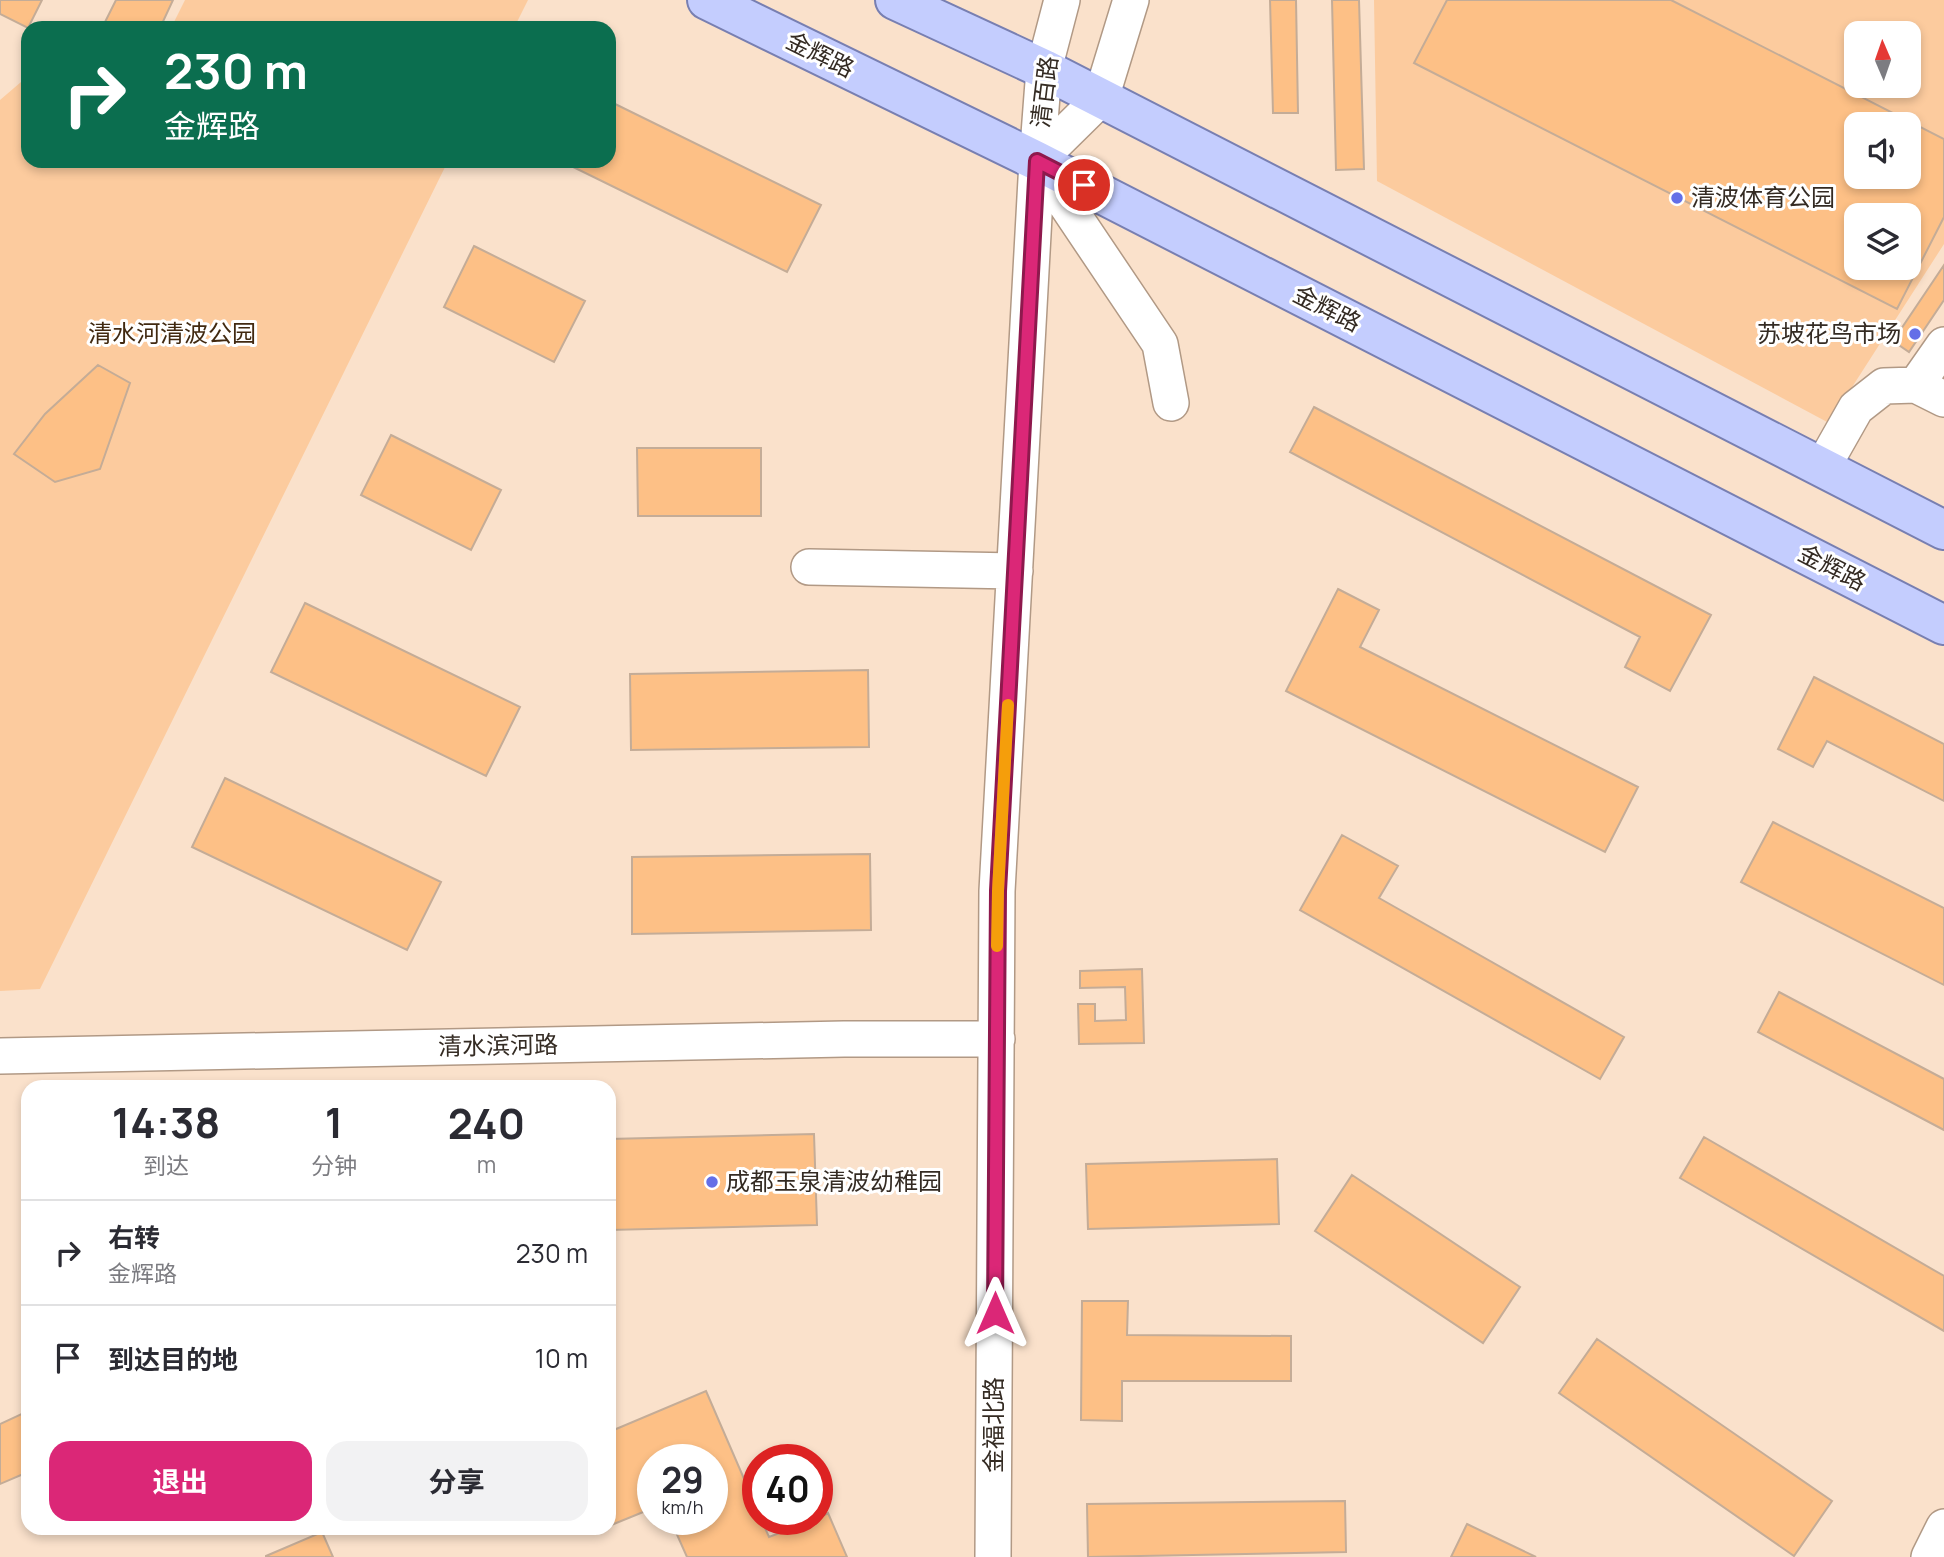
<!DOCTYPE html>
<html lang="zh">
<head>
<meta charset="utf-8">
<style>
	body { margin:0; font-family:Manrope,"Noto Sans SC",sans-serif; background:#f2f2f3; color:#2b2b33; height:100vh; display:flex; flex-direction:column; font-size:26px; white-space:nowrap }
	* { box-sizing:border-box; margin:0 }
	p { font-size:23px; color:#7c7c81 }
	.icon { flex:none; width:38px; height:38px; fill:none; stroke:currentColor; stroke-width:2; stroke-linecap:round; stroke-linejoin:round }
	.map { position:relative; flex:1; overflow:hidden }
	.panel { position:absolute; left:21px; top:1080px; width:595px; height:455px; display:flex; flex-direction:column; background:#fff; border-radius:21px; box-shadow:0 4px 10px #0003 }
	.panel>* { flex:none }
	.guide { position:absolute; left:21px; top:21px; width:595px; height:147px; border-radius:21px; box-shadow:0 4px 10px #0003; background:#0b6e4f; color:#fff; overflow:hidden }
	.needle { width:46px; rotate:358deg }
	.buttons { position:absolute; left:1844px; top:21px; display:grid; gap:14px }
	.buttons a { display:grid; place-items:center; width:77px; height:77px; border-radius:14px; background:#fff; box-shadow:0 4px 10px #0003; font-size:35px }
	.speed { position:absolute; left:637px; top:1444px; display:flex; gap:14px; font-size:35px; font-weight:700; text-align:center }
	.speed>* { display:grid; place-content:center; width:91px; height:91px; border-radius:50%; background:#fff; box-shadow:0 4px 10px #0003; line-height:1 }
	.speed small { font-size:18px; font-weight:400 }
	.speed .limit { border:10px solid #d22; background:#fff; color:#111 }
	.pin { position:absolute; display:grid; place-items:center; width:60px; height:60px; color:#fff; margin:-30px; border:4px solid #fff; border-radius:50%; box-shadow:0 2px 7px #0007 }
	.me { position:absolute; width:77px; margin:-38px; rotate:0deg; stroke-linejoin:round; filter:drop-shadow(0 0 5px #0008) }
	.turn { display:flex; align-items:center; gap:24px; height:147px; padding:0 28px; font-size:32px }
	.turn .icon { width:91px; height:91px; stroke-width:2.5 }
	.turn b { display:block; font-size:49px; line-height:60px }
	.eta { display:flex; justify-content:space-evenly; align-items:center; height:119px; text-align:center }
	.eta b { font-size:42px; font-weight:700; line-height:49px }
	.button { display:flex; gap:14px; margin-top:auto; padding:14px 28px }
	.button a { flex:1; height:80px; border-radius:21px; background:#db2777; color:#fff; font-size:28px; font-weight:700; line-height:80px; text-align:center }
	.button a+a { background:#f2f2f3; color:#2b2b33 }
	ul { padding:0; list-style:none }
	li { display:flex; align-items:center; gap:21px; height:105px; padding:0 28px; border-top:2px solid #e1e1e2 }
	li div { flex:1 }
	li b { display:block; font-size:26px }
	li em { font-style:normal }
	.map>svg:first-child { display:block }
	.green { fill:#fccb9e; fill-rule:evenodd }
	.building { fill:#fdc086; stroke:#c4ac97; stroke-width:2; fill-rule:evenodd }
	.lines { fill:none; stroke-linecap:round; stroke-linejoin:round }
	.minor-casing { stroke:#b19985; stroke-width:38 }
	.major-casing { stroke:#787fb1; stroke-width:42 }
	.minor { stroke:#fff; stroke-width:35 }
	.major { stroke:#c4cdfe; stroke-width:38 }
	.route-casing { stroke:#8e194d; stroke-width:18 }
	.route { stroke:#db2777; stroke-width:12 }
	.slow { stroke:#f59e0b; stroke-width:12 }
	.poi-dot { fill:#646fe7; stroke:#fff; stroke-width:2.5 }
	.labels { text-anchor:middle; stroke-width:6; stroke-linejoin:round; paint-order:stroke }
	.street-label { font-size:24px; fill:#342b23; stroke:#fff }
	.poi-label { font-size:24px; fill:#342b23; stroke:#fff; text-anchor:start }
	.park-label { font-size:24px; fill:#412910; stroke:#fff }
</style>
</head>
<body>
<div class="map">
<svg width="1944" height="1557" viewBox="0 0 1944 1557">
	<rect width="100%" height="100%" fill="#fae1cb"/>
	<path class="green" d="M 185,0 L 528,0 L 514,28 L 171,28 Z
		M 1374,0 L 1944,0 L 1944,244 L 1829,423 L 1377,181 ZM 1857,33 L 1909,33 L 1909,86 L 1857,86 ZM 1857,124 L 1909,124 L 1909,177 L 1857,177 ZM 1857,215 L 1909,215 L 1909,268 L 1857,268 Z
		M 28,76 L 28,161 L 448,161 L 40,989 L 0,991 L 0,100 Z"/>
	<path class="building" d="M 0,0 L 42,0 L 28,28 L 0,14 Z
		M 116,0 L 173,0 L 160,28 L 107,28 L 103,26 Z
		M 1270,0 L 1296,0 L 1298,113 L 1273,113 Z
		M 1332,0 L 1359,0 L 1364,169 L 1336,170 Z
		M 1447,0 L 1671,0 L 1944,139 L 1944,217 L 1897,309 L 1414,63 ZM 1857,124 L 1909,124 L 1909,177 L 1857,177 ZM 1857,215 L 1909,215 L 1909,268 L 1857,268 Z
		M 609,101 L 821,205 L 787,272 L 561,161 L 609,161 Z
		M 474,246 L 585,301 L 554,362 L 444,307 Z
		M 1944,265 L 1944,300 L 1909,352 L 1893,341 Z
		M 98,365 L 130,383 L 100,469 L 55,482 L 14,454 L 45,414 Z
		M 1314,407 L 1711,615 L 1670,691 L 1625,667 L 1640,637 L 1290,452 Z
		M 391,435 L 501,490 L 471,550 L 361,495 Z
		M 637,448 L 761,448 L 761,516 L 638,516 Z
		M 1338,589 L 1379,610 L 1360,647 L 1638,787 L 1605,852 L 1286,691 Z
		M 305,603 L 520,707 L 486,776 L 271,672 Z
		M 868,670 L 869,747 L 631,750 L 630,674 Z
		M 1814,677 L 1944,744 L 1944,801 L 1827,741 L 1813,767 L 1778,749 Z
		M 225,778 L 441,882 L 407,950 L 192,847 Z
		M 1773,822 L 1944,908 L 1944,985 L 1741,882 Z
		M 1342,835 L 1398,866 L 1379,898 L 1624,1037 L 1600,1079 L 1300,910 Z
		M 870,854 L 871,930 L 632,934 L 632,857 Z
		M 1142,969 L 1144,1043 L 1079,1044 L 1078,1004 L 1095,1004 L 1095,1021 L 1126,1020 L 1125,987 L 1080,988 L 1080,971 Z
		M 1779,992 L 1944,1079 L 1944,1130 L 1758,1032 Z
		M 814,1134 L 817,1225 L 609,1230 L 609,1139 Z
		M 1704,1137 L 1944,1276 L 1944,1331 L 1680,1178 Z
		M 1277,1159 L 1279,1224 L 1088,1229 L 1086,1164 Z
		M 1352,1175 L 1520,1287 L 1483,1343 L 1315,1231 Z
		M 1082,1301 L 1128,1301 L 1127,1335 L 1291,1336 L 1291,1381 L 1122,1381 L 1122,1421 L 1081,1420 Z
		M 1597,1339 L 1832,1501 L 1794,1556 L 1559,1393 Z
		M 706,1391 L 758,1511 L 758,1519 L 761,1519 L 769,1537 L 817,1519 L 828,1513 L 847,1557 L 687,1557 L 670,1519 L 712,1519 L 712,1460 L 653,1460 L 653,1508 L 609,1526 L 609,1432 Z
		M 28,1411 L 28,1472 L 0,1484 L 0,1424 Z
		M 1345,1501 L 1346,1552 L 1088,1557 L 1087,1504 Z
		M 1467,1524 L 1536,1557 L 1451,1557 Z
		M 322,1532 L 333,1557 L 266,1557 L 266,1556 Z"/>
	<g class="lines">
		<g class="minor-casing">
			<path id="minor" d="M 1037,161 L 1160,344 L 1171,403
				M 1037,161 L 1101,98 L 1131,0
				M 1916,385 L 1944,345
				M 1822,468 L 1856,408 L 1884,386 L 1916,385 L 1944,399
				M 809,567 L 1015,571
				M 0,1056 L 844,1039 L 997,1039
				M 993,1557 L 997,891 L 1037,161 L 1044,69 L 1062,0
				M 1929,1557 L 1944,1527"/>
		</g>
		<g class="major-casing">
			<path id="major" d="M 707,0 L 1037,161 L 1944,625
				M 895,0 L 1044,69 L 1944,530"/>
		</g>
		<use href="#minor" class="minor"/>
		<use href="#major" class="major"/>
	</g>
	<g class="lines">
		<g class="route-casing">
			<path id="route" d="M 995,1313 L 998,891 L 1037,161 L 1084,185"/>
		</g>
		<use href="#route" class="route"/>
		<path class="slow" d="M 997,946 L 998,891 L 1008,705"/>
	</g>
	<g class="poi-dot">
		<circle cx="1677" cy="198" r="7"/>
		<circle cx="1915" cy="334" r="7"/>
		<circle cx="712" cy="1182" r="7"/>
	</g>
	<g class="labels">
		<g class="street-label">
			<text transform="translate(820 55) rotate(26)" y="8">金辉路</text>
			<text transform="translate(1045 92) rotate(-83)" y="8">清百路</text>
			<text transform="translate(1327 309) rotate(27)" y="8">金辉路</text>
			<text transform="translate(1832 568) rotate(27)" y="8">金辉路</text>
			<text transform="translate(498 1046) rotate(-1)" y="8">清水滨河路</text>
			<text transform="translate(994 1425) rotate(-90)" y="8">金福北路</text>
		</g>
		<g class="poi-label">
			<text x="1691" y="206">清波体育公园</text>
			<text x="1901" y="342" text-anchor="end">苏坡花鸟市场</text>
			<text x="726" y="1190">成都玉泉清波幼稚园</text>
		</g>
		<g class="park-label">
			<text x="172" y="342">清水河清波公园</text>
		</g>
	</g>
</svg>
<div class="buttons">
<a><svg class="needle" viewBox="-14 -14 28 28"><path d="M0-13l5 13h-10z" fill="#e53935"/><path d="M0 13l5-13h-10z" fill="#7c7c81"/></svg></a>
<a><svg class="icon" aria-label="sound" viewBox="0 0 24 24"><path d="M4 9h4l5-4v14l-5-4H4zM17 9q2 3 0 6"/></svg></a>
<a><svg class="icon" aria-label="layers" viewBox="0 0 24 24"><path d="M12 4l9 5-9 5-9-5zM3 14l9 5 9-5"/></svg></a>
</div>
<div class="speed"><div>29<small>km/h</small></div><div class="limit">40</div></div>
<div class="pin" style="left:1084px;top:185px;background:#d93025"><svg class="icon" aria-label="arrive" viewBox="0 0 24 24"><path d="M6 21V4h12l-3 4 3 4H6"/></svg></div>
<svg class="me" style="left:995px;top:1313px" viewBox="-20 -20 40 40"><path d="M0-17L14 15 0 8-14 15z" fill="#db2777" stroke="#fff" stroke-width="4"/></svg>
<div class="guide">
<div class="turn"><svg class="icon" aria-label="right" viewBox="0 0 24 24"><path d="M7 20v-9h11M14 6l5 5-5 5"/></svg><div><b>230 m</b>金辉路</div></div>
</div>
<section class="panel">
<div class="eta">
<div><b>14:38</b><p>到达</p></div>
<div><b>1</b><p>分钟</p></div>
<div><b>240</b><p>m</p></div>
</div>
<ul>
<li><svg class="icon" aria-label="right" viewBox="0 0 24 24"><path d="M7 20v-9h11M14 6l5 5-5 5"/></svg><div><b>右转</b><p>金辉路</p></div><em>230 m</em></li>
<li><svg class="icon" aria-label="arrive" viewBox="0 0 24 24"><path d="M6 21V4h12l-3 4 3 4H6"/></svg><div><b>到达目的地</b></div><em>10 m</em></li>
</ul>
<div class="button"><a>退出</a><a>分享</a></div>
</section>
</div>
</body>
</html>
